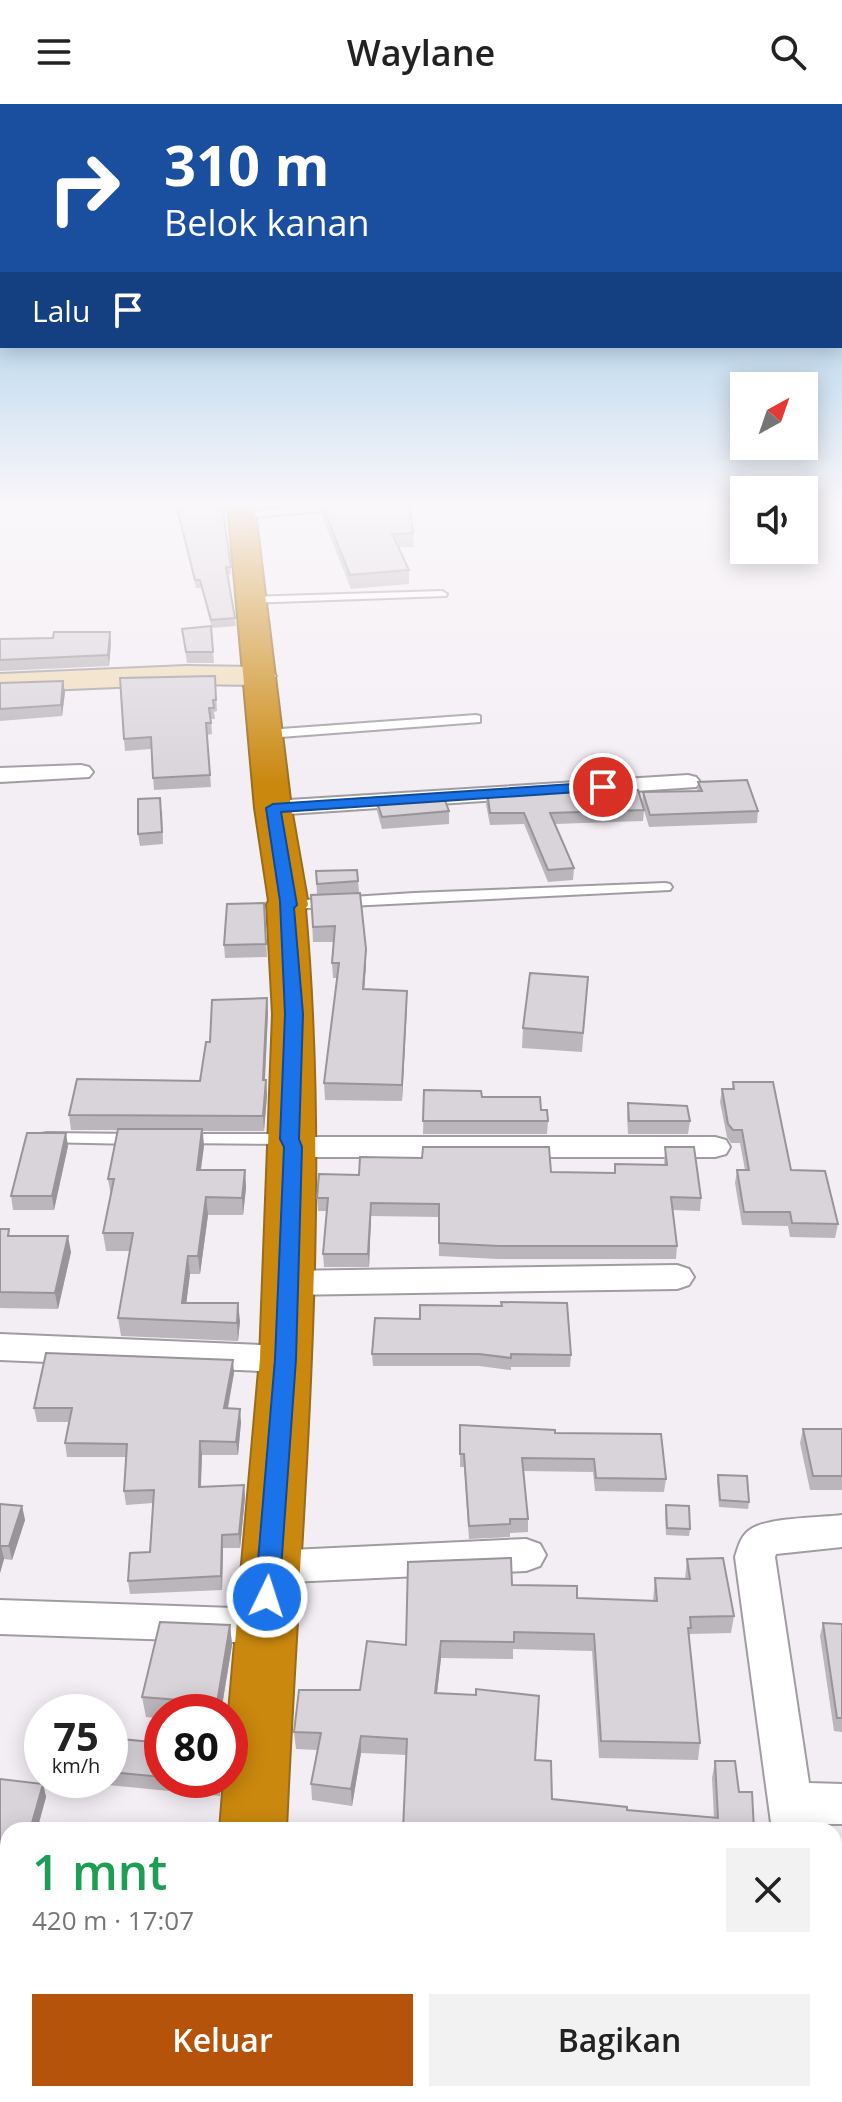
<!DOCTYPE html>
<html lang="id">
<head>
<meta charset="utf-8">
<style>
	body { margin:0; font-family:"Open Sans",sans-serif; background:#f2f2f2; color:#222; height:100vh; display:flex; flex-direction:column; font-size:30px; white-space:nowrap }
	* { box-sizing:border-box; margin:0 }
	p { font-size:26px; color:#767676 }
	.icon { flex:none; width:44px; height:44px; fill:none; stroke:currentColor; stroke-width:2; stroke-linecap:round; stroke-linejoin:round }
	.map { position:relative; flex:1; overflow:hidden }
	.details { position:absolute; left:0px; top:1718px; width:842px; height:280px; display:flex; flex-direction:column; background:#fff; border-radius:24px 24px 0 0; box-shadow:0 4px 20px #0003 }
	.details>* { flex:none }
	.guide { position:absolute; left:0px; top:0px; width:842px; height:244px; box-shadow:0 4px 20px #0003; background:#1a4fa0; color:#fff; overflow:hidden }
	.needle { width:52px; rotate:40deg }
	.controls { position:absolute; left:730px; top:268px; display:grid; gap:16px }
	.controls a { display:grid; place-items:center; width:88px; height:88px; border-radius:0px; background:#fff; box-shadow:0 4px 20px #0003; font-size:40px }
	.speed { position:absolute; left:24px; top:1590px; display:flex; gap:16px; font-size:40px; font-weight:700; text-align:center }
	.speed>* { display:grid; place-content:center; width:104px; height:104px; border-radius:50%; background:#fff; box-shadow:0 4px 20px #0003; line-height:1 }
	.speed small { font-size:20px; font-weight:400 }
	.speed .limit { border:12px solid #d22; background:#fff; color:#111 }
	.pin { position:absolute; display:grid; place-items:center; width:68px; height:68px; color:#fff; margin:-34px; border:4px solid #fff; border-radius:50%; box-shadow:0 2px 8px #0007 }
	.me { position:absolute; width:88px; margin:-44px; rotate:4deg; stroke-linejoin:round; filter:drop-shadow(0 0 6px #0008) }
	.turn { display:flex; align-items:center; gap:28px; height:168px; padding:0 32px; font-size:36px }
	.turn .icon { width:104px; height:104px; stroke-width:2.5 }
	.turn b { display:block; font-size:56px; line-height:68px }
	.then { display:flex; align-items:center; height:76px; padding:0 32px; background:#0003; gap:16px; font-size:30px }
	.round { display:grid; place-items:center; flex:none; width:84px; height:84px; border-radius:0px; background:#f2f2f2 }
	.overview { display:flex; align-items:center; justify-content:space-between; height:136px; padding:0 32px }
	h1 { font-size:48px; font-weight:600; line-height:60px; color:#1e9e55 }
	.action { display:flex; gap:16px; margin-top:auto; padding:16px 32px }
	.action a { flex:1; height:92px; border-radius:0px; background:#b45309; color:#fff; font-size:32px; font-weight:600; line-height:92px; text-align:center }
	.action a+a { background:#f2f2f2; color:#222 }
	header { display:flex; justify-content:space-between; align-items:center; height:104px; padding:0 32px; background:#fff; font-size:36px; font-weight:600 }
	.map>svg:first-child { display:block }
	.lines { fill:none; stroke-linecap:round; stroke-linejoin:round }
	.lane-casing { stroke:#a09ca1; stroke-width:4 }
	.street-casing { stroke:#a09ca1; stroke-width:4 }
	.secondary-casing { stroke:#a09ca1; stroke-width:4 }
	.highway-casing { stroke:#976c1d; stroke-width:4 }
	.lane { fill:#fff; fill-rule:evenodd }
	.street { fill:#fff; fill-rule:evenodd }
	.secondary { fill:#efdbb7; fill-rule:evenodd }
	.highway { fill:#ca880e; fill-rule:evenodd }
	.wall { fill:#bbb6bb }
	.shaded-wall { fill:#989499 }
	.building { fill:#d9d4da; stroke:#989499; stroke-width:2 }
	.route { fill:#1a73e8; stroke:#114b97; stroke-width:2 }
</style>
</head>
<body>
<header><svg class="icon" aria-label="menu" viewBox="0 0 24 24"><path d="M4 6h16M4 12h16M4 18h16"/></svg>Waylane<svg class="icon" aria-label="search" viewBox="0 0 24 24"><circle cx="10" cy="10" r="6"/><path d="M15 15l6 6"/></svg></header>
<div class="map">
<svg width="842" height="1998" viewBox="0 0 842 1998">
	<rect width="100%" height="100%" fill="#f3eef4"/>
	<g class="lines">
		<g class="lane-casing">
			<path id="lane" d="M 338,400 L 341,401 L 341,405 L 242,414 L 237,411 L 242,408 Z
				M 442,487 L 447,490 L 446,492 L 249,499 L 244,496 L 249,493 Z
				M 476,611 L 480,612 L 480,618 L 267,634 L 261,630 L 267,626 Z
				M 665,779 L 670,780 L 672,783 L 670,786 L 289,805 L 282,801 L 289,797 L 414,789 Z
				M 47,1029 L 136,1030 L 144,1035 L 136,1040 L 41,1038 L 39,1034 L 41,1030 Z
				M 183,1030 L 288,1030 L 296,1035 L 288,1040 L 177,1039 L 175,1035 L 177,1031 Z"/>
		</g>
		<g class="street-casing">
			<path id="street" d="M 81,661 L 89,663 L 93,668 L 89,673 L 0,678 L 0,664 Z
				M 688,671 L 696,673 L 700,678 L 696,683 L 273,711 L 264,709 L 261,704 L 264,699 L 273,697 Z
				M 293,1033 L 715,1033 L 726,1036 L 730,1043 L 726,1050 L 715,1053 L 293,1053 L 282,1050 L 278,1043 L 282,1036 Z
				M 677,1161 L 689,1165 L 694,1173 L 689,1181 L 677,1185 L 286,1191 L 274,1187 L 269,1179 L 274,1171 L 286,1167 Z
				M 0,1230 L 286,1242 L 298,1246 L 304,1255 L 298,1264 L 286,1268 L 0,1256 Z
				M 842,1411 L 842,1443 L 776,1450 L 775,1453 L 809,1679 L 842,1680 L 842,1720 L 815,1720 L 816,1726 L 772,1726 L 735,1453 C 738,1443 741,1431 751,1425 C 770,1413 818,1414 842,1411 Z
				M 526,1435 L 540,1440 L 546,1451 L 540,1462 L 526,1467 L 269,1479 L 255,1474 L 249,1463 L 255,1452 L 269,1447 Z
				M 0,1496 L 265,1505 L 279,1510 L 285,1522 L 279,1534 L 265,1539 L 0,1530 Z
				M 0,1793 L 8,1794 L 8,1840 L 0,1839 Z
				M 834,1945 L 842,1949 L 842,1998 L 814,1998 L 813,1990 L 834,1990 Z"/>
		</g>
		<g class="secondary-casing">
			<path id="secondary" d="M 186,562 L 261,563 L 272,566 L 276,572 L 272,578 L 261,581 L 186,580 L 0,588 L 0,570 Z"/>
		</g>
		<g class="highway-casing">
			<path id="highway" d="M 228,400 L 254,400 L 291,704 L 308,801 L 305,805 C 332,1111 299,1420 286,1726 L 220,1726 L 224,1676 L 230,1676 L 229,1608 L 260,1255 L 273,910 L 267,800 L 269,797 L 255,704 Z
				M 190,1990 L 264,1990 L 262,1998 L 188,1998 Z"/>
		</g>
		<use href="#lane" class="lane"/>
		<use href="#street" class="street"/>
		<use href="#secondary" class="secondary"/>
		<use href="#highway" class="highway"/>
	</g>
	<path class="wall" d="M 175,400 L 226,400 L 226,409 L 223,409 L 231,470 L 227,471 L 236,522 L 212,524 L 201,484 L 196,484 Z
		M 321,400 L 409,400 L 413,429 L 414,443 L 398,443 L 409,466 L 409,480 L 351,485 L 321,410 Z
		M 211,522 L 214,559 L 187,559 L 182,525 Z
		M 110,528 L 111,539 L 109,562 L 0,567 L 0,535 L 53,534 Z
		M 215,572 L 217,607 L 214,608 L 215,615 L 211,615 L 212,630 L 207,631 L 211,683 L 154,686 L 151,645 L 125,647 L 124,635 Z
		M 0,579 L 65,588 L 62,612 L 0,617 Z
		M 698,678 L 758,707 L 757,719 L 649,723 L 642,700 L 643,688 L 697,687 Z
		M 487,688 L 644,706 L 643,717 L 555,720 L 574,764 L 573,776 L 548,778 L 524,720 L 490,721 L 486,700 Z
		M 376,695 L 449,707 L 449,720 L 382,725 L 377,707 Z
		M 162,706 L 163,740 L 140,742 L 138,730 Z
		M 316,767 L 358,777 L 366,861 L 364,885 L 407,887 L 402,997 L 325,996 L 324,979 L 337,874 L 333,874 L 332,859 L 334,838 L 313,838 L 311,791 L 317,791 Z
		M 264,799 L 267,853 L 225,854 L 224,841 Z
		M 588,873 L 582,948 L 522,944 L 523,924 Z
		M 267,894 L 268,909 L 265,976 L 266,976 L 267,991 L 264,1027 L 203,1027 L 204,1042 L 201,1066 L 245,1066 L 246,1084 L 243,1111 L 208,1111 L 200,1170 L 190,1170 L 186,1199 L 240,1217 L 238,1237 L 121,1232 L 118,1214 L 130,1147 L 106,1147 L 103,1129 L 111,1092 L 108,1075 L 118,1026 L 71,1026 L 69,1011 L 200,977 L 210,938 Z
		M 733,978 L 791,1066 L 838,1120 L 835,1134 L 790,1133 L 788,1122 L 742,1121 L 735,1079 L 737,1066 L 745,1066 L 740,1039 L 731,1039 L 727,1033 L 720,998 L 722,985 L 732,985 Z
		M 424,986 L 482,993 L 541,1006 L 548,1017 L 547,1030 L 423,1030 Z
		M 628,999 L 690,1017 L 688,1030 L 628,1030 L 627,1013 Z
		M 68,1042 L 54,1106 L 13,1106 L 11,1092 Z
		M 665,1043 L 701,1094 L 700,1107 L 673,1106 L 677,1142 L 676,1155 L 498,1155 L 439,1152 L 439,1113 L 371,1112 L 369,1163 L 324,1163 L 323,1150 L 327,1107 L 318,1107 L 317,1094 L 359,1071 L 551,1068 L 614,1069 L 615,1060 L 664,1061 Z
		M 0,1125 L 11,1132 L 71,1148 L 58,1205 L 0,1204 Z
		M 372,1250 L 571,1251 L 570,1263 L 511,1263 L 511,1266 L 479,1262 L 373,1262 Z
		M 234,1269 L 228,1305 L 241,1318 L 238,1351 L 202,1351 L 201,1383 L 244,1381 L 245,1394 L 240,1444 L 223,1444 L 222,1486 L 130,1490 L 128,1477 L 150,1448 L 153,1399 L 126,1401 L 124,1387 L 126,1353 L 67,1353 L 65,1339 L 69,1318 L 37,1318 L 34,1304 Z
		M 460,1321 L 555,1329 L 666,1375 L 664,1388 L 595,1387 L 593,1368 L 524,1367 L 528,1415 L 528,1428 L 510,1429 L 510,1433 L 469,1435 L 464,1363 L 460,1363 Z
		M 803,1325 L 842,1325 L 842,1386 L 810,1386 L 800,1339 Z
		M 718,1371 L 749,1398 L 748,1405 L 719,1403 L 717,1378 Z
		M 0,1400 L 22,1402 L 25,1416 L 12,1456 L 4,1455 L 0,1469 Z
		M 666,1401 L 690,1425 L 689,1432 L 666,1431 L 665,1408 Z
		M 687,1455 L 734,1512 L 731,1529 L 690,1530 L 689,1538 L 700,1639 L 698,1656 L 599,1654 L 592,1547 L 513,1545 L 513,1555 L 441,1554 L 437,1589 L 535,1656 L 552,1695 L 627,1706 L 714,1714 L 712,1674 L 715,1657 L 739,1688 L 754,1726 L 403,1726 L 407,1651 L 361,1649 L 352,1702 L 312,1696 L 311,1680 L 317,1646 L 296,1645 L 294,1628 L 360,1586 L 406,1541 L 512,1481 L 577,1494 L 653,1497 L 655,1474 L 685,1475 Z
		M 823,1519 L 842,1520 L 842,1628 L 834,1627 L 820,1532 Z
		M 230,1521 L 232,1541 L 221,1608 L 162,1608 L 162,1615 L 146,1613 L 142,1593 Z
		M 110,1634 L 162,1639 L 162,1676 L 221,1676 L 220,1692 L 88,1679 L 88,1676 L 110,1676 Z
		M 0,1675 L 43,1680 L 46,1693 L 37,1726 L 8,1726 L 8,1782 L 0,1781 Z
		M 678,1990 L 786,1990 L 787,1998 L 679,1998 Z"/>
	<path class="shaded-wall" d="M 110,528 L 111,539 L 109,562 L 108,551 Z
		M 63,577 L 65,588 L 62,612 L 61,601 Z
		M 366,845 L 366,861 L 363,901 L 363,885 Z
		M 407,887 L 407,903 L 402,997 L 402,981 Z
		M 267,894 L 268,909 L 264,991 L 263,976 Z
		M 266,976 L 267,991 L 264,1027 L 263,1012 Z
		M 202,1025 L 204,1042 L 198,1084 L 197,1066 Z
		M 66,1029 L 68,1042 L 54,1106 L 52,1092 Z
		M 245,1066 L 246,1084 L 243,1111 L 242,1094 Z
		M 206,1093 L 208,1111 L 200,1170 L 198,1152 Z
		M 371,1099 L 371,1112 L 369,1163 L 368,1150 Z
		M 68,1132 L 71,1148 L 58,1205 L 55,1189 Z
		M 188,1152 L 190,1170 L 184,1217 L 182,1199 Z
		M 238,1199 L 240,1217 L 238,1237 L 237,1219 Z
		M 233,1256 L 234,1269 L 225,1318 L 224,1304 Z
		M 240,1305 L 241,1318 L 238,1351 L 236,1338 Z
		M 200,1337 L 202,1351 L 200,1396 L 199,1383 Z
		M 244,1381 L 245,1394 L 240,1444 L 239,1430 Z
		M 22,1402 L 25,1416 L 12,1456 L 9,1442 Z
		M 222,1431 L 223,1444 L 222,1486 L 221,1472 Z
		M 1,1442 L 4,1455 L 0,1469 L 0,1445 Z
		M 230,1521 L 232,1541 L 221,1608 L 218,1608 L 217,1599 Z
		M 441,1537 L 441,1554 L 435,1606 L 435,1589 Z
		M 361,1632 L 361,1649 L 352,1702 L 351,1685 Z
		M 218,1676 L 221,1676 L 220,1692 L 218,1679 Z
		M 43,1680 L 46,1693 L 37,1726 L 30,1726 Z"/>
	<path class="building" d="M 176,400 L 225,400 L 225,402 L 222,402 L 231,463 L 226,463 L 235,514 L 211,516 L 200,476 L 195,476 Z
		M 322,400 L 409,400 L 413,429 L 392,430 L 409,466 L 350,471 Z
		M 211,522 L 213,548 L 186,548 L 182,525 Z
		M 54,528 L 110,528 L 108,551 L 0,556 L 0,535 L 53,534 Z
		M 215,572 L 216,596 L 213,596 L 214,604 L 209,604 L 211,619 L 206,619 L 210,671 L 153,674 L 151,633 L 124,635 L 120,574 Z
		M 63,577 L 61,601 L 0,605 L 0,579 Z
		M 747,676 L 758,707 L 650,711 L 643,688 L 702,687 L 698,678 Z
		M 544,685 L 638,686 L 644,706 L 550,709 L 574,764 L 548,766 L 524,709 L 490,709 L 487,688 Z
		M 443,691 L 449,707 L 382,713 L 376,695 Z
		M 160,694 L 162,728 L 138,730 L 138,695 Z
		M 357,766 L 358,777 L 317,780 L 316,767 Z
		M 360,789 L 366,845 L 363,885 L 407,887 L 402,981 L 324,979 L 339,859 L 332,859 L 335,822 L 313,823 L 311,791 Z
		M 264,799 L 266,840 L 224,841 L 227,800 Z
		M 530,869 L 588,873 L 583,929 L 523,924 Z
		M 267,894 L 263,976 L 266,976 L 263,1012 L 69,1011 L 77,975 L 200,977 L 206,938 L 210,938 L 212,896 Z
		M 733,978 L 773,978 L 791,1066 L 825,1067 L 838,1120 L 792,1119 L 790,1108 L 744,1108 L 737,1066 L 749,1066 L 742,1026 L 733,1026 L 728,1020 L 722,985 L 734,985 Z
		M 424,986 L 481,987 L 482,993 L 540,993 L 541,1006 L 547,1006 L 548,1017 L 423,1017 Z
		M 628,999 L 687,1002 L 690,1017 L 629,1017 Z
		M 118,1025 L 202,1025 L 197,1066 L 245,1066 L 242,1094 L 206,1093 L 198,1152 L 188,1152 L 182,1199 L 238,1199 L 237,1219 L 118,1214 L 133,1129 L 103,1129 L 114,1075 L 108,1075 Z
		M 27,1029 L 66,1029 L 52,1092 L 11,1092 Z
		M 423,1043 L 549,1043 L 551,1068 L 615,1069 L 615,1060 L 667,1061 L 665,1043 L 694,1043 L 701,1094 L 671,1093 L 677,1142 L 499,1142 L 439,1139 L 439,1100 L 371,1099 L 368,1150 L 323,1150 L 328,1094 L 317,1094 L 319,1070 L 359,1071 L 360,1053 L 422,1054 Z
		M 0,1125 L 9,1125 L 8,1132 L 68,1132 L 55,1189 L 0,1188 Z
		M 501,1198 L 567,1199 L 571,1251 L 511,1250 L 511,1254 L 479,1250 L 372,1250 L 375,1214 L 420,1215 L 420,1201 L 502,1202 Z
		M 46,1249 L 233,1256 L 224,1304 L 240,1305 L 236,1338 L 200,1337 L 199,1383 L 244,1381 L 239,1430 L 222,1431 L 221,1472 L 128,1477 L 130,1449 L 150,1448 L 154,1386 L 124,1387 L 127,1340 L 65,1339 L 72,1304 L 34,1304 Z
		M 460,1321 L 555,1326 L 555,1329 L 661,1330 L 666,1375 L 596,1374 L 594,1355 L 522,1354 L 528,1415 L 510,1415 L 510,1420 L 469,1422 L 464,1350 L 460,1350 Z
		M 803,1325 L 842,1325 L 842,1372 L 813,1372 Z
		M 718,1371 L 747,1372 L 749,1398 L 720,1396 Z
		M 0,1400 L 22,1402 L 9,1442 L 1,1442 L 0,1445 Z
		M 666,1401 L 689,1402 L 690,1425 L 667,1424 Z
		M 511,1454 L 512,1481 L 577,1482 L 577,1494 L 657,1497 L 655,1474 L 690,1475 L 687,1455 L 723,1454 L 734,1512 L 690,1513 L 691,1524 L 688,1524 L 700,1639 L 601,1637 L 594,1530 L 514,1528 L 514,1538 L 441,1537 L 435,1589 L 476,1591 L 476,1585 L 539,1592 L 535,1656 L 551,1657 L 552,1695 L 627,1703 L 627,1706 L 718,1714 L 715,1657 L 735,1657 L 739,1688 L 752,1688 L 754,1726 L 403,1726 L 407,1635 L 361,1632 L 351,1685 L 311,1680 L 321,1629 L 294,1628 L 299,1586 L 360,1586 L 367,1537 L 406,1541 L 408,1458 Z
		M 160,1518 L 230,1521 L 217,1599 L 142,1593 Z
		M 823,1519 L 842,1520 L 842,1614 L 837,1614 Z
		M 110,1634 L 162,1639 L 162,1673 L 110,1668 Z
		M 0,1675 L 43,1680 L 30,1726 L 8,1726 L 8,1769 L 0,1768 Z
		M 190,1676 L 218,1676 L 218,1679 Z
		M 342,1990 L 428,1990 L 427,1998 L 341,1998 Z
		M 683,1990 L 786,1990 L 787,1998 L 683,1998 Z"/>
	<linearGradient id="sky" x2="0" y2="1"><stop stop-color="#6fb2df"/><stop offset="0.59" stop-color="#faf7fa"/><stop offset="1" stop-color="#faf7fa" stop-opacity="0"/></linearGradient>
	<rect width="842" height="679" fill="url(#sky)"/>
	<path class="route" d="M 603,678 L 611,683 L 608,686 L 281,708 L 297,801 L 294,804 L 303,910 L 299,1035 L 302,1043 L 296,1255 L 279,1493 L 275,1500 L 267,1503 L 258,1500 L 255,1493 L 275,1255 L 284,1043 L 280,1035 L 285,910 L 280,797 L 266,704 L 273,700 Z"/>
</svg>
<div class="controls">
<a><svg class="needle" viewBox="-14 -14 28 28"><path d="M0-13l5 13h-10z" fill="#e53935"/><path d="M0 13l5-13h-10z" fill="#767676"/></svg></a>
<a><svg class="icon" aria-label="sound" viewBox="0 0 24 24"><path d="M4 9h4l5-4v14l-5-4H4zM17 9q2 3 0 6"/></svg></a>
</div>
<div class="speed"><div>75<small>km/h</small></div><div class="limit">80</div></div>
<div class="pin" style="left:603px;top:683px;background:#d93025"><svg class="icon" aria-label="arrive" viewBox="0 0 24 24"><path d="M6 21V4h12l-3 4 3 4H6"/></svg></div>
<svg class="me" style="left:267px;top:1493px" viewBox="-20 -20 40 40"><circle r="17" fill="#1a73e8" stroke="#fff" stroke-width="3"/><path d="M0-11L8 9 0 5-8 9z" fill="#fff"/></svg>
<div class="guide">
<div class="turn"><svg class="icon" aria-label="right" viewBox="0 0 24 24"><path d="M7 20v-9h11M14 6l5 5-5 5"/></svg><div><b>310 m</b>Belok kanan</div></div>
<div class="then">Lalu<svg class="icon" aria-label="arrive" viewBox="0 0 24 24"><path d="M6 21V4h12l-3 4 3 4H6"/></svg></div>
</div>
<section class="details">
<div class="overview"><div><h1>1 mnt</h1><p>420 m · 17:07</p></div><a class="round"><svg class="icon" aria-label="close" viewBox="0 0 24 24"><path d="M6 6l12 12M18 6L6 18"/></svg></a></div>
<div class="action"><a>Keluar</a><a>Bagikan</a></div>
</section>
</div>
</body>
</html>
